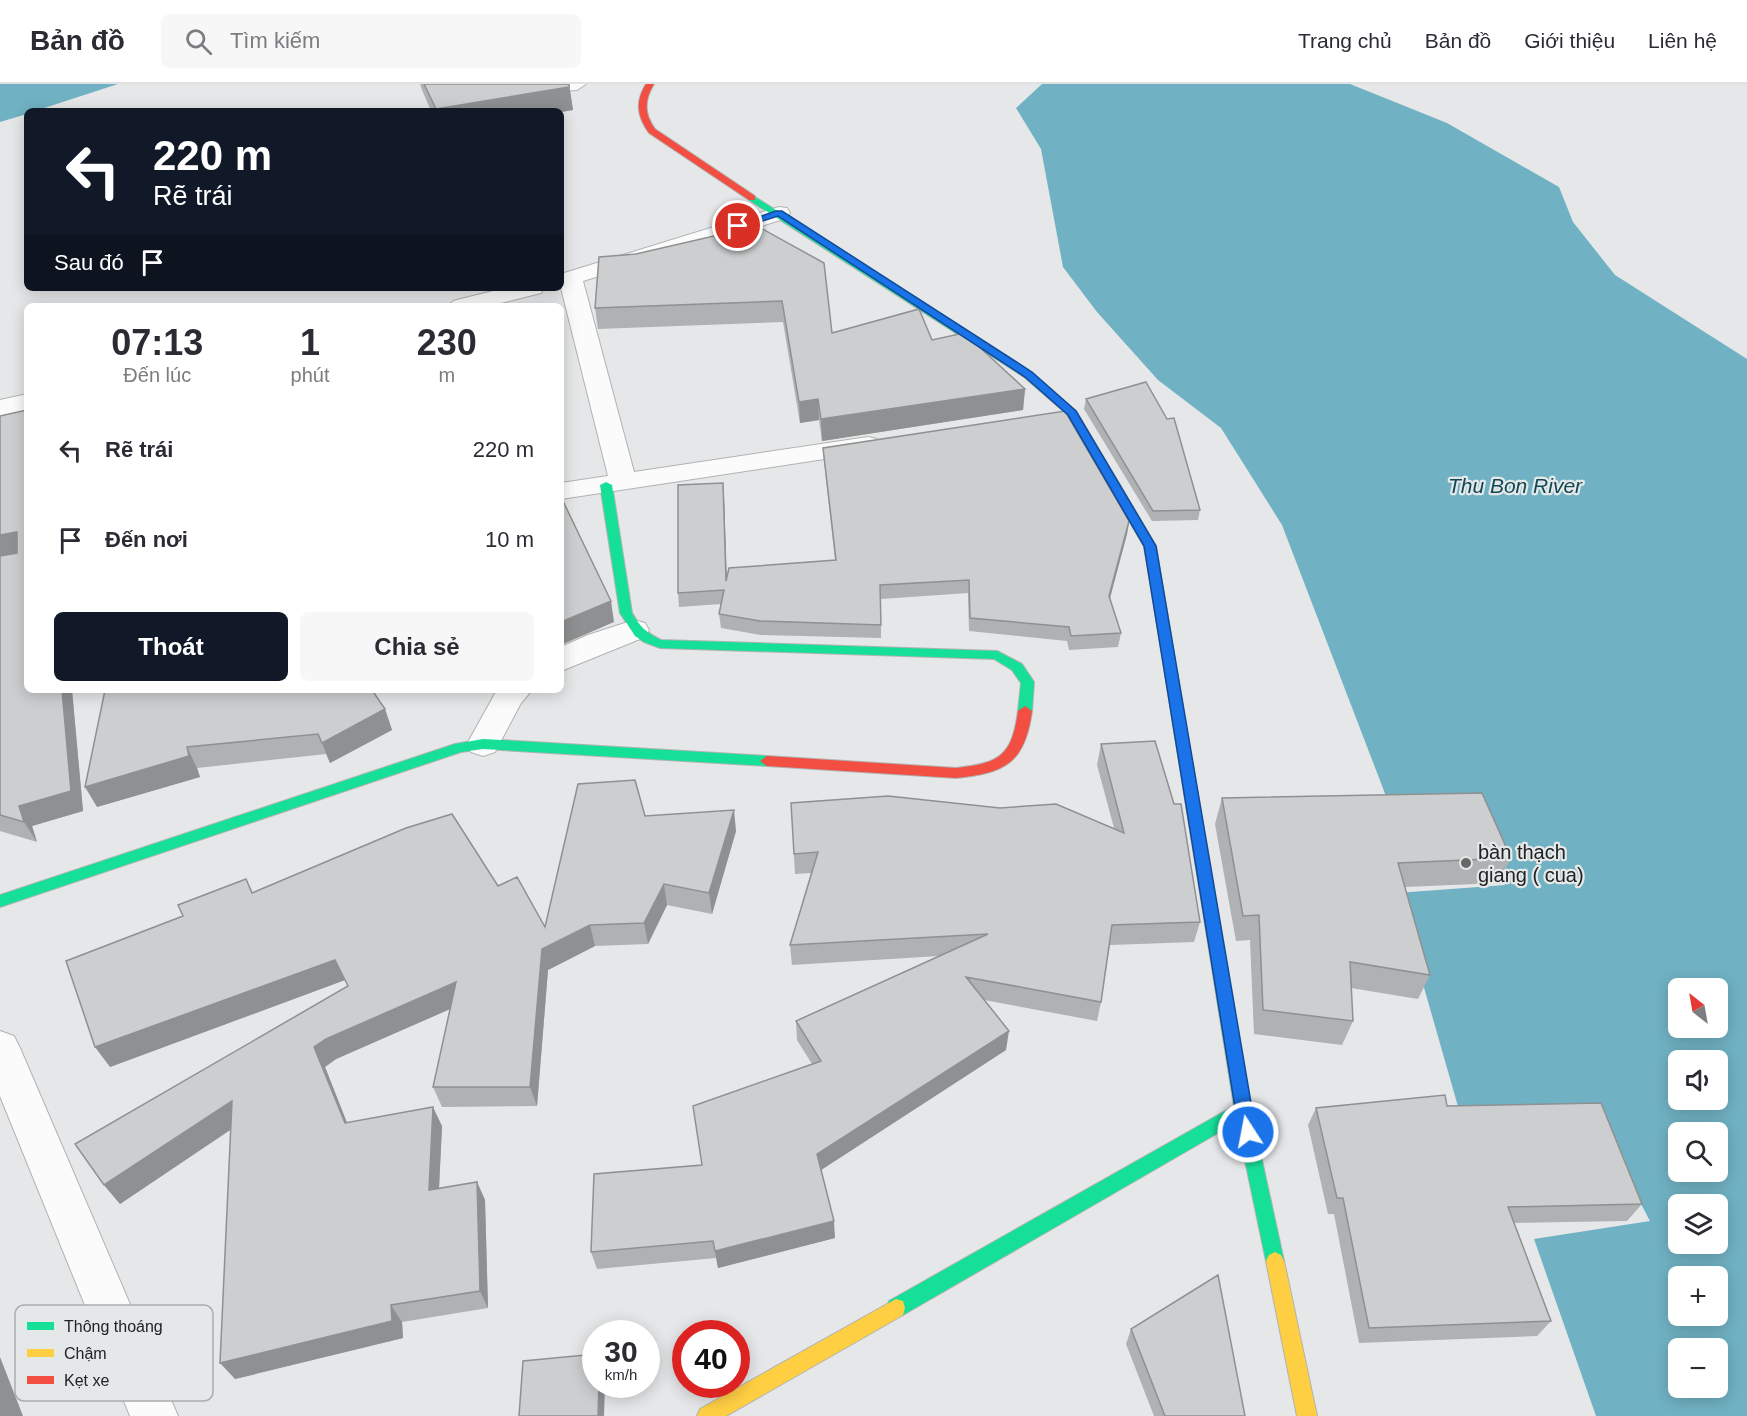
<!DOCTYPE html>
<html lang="vi">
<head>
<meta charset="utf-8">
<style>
	body { margin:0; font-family:Helvetica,sans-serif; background:#f7f7f7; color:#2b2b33; height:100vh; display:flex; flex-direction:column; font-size:22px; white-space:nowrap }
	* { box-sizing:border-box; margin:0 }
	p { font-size:20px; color:#7c7c81 }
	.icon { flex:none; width:33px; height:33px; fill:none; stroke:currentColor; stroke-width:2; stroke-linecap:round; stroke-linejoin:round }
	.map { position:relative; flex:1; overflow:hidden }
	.panel { position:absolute; left:24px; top:219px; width:540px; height:390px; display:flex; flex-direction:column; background:#fff; border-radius:9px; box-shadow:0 3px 15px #0003 }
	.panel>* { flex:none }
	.hud { position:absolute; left:24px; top:24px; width:540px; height:183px; border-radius:9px; box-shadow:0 3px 15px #0003; background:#111827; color:#fff; overflow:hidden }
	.needle { width:39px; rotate:329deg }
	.tools { position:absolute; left:1668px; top:894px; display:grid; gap:12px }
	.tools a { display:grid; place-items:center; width:60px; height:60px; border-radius:9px; background:#fff; box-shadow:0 3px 15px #0003; font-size:30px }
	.speed { position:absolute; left:582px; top:1236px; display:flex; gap:12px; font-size:30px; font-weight:700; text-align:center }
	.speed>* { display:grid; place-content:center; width:78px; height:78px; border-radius:50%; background:#fff; box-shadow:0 3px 15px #0003; line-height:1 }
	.speed small { font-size:15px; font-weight:400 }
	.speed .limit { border:9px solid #d22; background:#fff; color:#111 }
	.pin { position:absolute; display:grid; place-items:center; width:51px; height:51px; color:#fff; margin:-26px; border:3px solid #fff; border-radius:50%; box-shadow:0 2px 6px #0007 }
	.me { position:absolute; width:66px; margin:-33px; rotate:349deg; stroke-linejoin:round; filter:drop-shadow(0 0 4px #0008) }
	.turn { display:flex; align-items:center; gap:21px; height:126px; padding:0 30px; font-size:27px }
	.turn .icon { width:78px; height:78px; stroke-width:2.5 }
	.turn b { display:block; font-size:42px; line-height:51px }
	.then { display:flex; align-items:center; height:57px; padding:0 30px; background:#0003; gap:12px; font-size:22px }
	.eta { display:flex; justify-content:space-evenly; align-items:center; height:102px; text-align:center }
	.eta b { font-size:36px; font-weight:800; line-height:42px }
	.cta { display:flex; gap:12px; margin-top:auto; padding:12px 30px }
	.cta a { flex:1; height:69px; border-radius:9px; background:#111827; color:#fff; font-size:24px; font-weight:800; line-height:69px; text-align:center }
	.cta a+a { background:#f7f7f7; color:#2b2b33 }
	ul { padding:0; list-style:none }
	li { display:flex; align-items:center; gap:18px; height:90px; padding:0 30px }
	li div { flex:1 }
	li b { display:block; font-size:22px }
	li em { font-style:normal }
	header { display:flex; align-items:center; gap:36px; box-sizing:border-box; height:84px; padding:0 30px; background:#fff; border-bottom:2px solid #e1e1e2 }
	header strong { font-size:28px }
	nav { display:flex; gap:33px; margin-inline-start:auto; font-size:21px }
	.search { width:420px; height:54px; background:#f7f7f7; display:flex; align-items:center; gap:15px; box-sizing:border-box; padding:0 21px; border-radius:9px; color:#7c7c81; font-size:22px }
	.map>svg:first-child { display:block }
	.water { fill:#70b2c3; fill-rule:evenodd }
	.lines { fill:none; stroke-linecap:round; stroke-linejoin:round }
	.street-casing { stroke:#b1b3b3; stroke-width:2 }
	.fast-casing { stroke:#b1b3b3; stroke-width:2 }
	.slow-casing { stroke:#b1b3b3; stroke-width:2 }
	.jam-casing { stroke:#b1b3b3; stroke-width:2 }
	.street { fill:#fbfbfc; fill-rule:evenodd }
	.fast { fill:#16e098; fill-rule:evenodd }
	.slow { fill:#ffcf43; fill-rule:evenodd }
	.jam { fill:#f24e42; fill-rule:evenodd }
	.wall { fill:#afb1b2 }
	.shaded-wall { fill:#8f9091 }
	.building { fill:#cccecf; stroke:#8f9091; stroke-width:1.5 }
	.route { fill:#1a73e8; stroke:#114b97; stroke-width:1.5 }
	.poi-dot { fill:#666868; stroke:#e4e8e9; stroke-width:2 }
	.labels { text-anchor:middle; stroke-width:4.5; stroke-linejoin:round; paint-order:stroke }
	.poi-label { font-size:20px; fill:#212323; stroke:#e4e8e9; text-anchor:start }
	.water-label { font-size:21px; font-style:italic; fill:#114855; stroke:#e4e8e9 }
	.key { fill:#e4e8e9; stroke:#aaadae; stroke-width:1.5 }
	.key-label { font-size:16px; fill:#212323 }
</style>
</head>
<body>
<header>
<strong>Bản đồ</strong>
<div class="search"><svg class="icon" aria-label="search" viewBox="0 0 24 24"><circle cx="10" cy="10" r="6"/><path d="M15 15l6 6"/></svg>Tìm kiếm</div>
<nav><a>Trang chủ</a><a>Bản đồ</a><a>Giới thiệu</a><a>Liên hệ</a></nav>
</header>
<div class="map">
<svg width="1747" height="1332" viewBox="0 0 1747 1332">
	<rect width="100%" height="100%" fill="#e5e7e8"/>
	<path class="water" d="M 0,0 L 118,0 L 35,27 L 27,27 L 27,30 L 0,38 Z
		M 1042,0 L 1350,0 L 1447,39 L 1559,103 L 1573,138 L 1615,191 L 1747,275 L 1747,1332 L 1596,1332 L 1534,1155 L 1650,1137 L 1595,1034 L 1461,1033 L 1397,809 L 1505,801 L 1475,732 L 1394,733 L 1282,441 L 1221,344 L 1158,296 L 1097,228 L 1063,183 L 1041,65 L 1016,24 ZM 1678,904 L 1718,904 L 1718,944 L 1678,944 ZM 1678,976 L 1718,976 L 1718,1016 L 1678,1016 ZM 1678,1048 L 1718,1048 L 1718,1088 L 1678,1088 ZM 1678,1120 L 1718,1120 L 1718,1160 L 1678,1160 ZM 1678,1192 L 1718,1192 L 1718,1232 L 1678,1232 ZM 1678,1264 L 1718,1264 L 1718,1304 L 1678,1304 Z"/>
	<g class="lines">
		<g class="street-casing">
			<path id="street" d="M 527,0 L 586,0 L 577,6 L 534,9 L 527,7 L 525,3 Z
				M 779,123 L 787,124 L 790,129 L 787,134 L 583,197 L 634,388 L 868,353 L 877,355 L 881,361 L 877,367 L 561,415 L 561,399 L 608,392 L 561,204 L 561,190 Z
				M 505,204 L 544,204 L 541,209 L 489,222 L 449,222 L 453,217 Z
				M 27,310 L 27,326 L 0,332 L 0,316 Z
				M 634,536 L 645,539 L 649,546 L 645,553 L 561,587 L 561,563 L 588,551 Z
				M 497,606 L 532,606 L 521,619 L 495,668 L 483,672 L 471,668 L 467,660 Z
				M 0,947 L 14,952 L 20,964 L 178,1332 L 130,1332 L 0,1012 Z"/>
		</g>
		<g class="fast-casing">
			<path id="fast" d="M 752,111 L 1032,289 L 1076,327 L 1120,401 L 1118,403 L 1110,403 L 1068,331 L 1024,293 L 749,116 L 749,112 Z
				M 606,398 L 612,401 L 632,529 C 639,542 648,550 661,556 L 997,567 L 1022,580 L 1034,598 L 1032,627 L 1025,632 L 1020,630 L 1018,627 L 1021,599 L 1012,586 L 994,575 L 660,564 L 644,558 L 635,552 L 620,529 L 600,401 Z
				M 1169,573 L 1175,577 L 1251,1026 L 1284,1177 L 1281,1183 L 1275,1186 L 1269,1183 L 1266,1177 L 1237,1038 L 903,1231 L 896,1233 L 889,1231 L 887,1224 L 889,1217 L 1234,1022 L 1163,577 Z
				M 483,655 L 767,672 L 774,677 L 767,682 L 483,665 L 461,668 L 0,823 L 0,811 L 455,660 Z"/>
		</g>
		<g class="slow-casing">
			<path id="slow" d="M 1275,1168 L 1281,1171 L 1284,1177 L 1317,1332 L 1297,1332 L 1266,1177 L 1269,1171 Z
				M 896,1215 L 903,1217 L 905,1224 L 903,1231 L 726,1332 L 697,1332 L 700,1325 Z"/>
		</g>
		<g class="jam-casing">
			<path id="jam" d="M 646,0 L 654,0 C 644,16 644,30 655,45 L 755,112 L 755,116 L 749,116 L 649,49 C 637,32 635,18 646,0 Z
				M 1114,398 L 1120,401 L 1156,462 L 1175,577 L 1173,580 L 1165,580 L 1163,577 L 1144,462 L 1108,401 Z
				M 1025,622 L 1032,627 C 1025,679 1005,689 956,694 L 767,682 L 760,677 L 767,672 L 956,684 C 1000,679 1012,672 1018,627 Z"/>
		</g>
		<use href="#street" class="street"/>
		<use href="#fast" class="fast"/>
		<use href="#slow" class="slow"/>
		<use href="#jam" class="jam"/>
	</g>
	<path class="wall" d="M 420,0 L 569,0 L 573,26 L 561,28 L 561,27 L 431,27 L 422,6 Z
		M 824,179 L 832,249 L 932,256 L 1025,305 L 1023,326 L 822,357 L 819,336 L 800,339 L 783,238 L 598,245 L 595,224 Z
		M 1086,315 L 1200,426 L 1198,436 L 1152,437 L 1084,325 Z
		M 0,332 L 27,606 L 72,606 L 83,727 L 32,742 L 37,758 L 0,747 Z
		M 823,364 L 1129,437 L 1127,450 L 1110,514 L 1121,549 L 1118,563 L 1069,566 L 1067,557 L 969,547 L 968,509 L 881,515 L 881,554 L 761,551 L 721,544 L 719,530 L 721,520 L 679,523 L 678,509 L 724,412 L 727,493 L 835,476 L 824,377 Z
		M 105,606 L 385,625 L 392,646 L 330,679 L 326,670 L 197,684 L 200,693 L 97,723 Z
		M 1101,660 L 1200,838 L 1194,858 L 1110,861 L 1101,918 L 1097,937 L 984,916 L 1006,966 L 821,1086 L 835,1154 L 718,1184 L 716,1174 L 597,1185 L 591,1168 L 702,1081 L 812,980 L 797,956 L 796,937 L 939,872 L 792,881 L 790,861 L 811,789 L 795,790 L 791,719 L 1114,744 L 1097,681 Z
		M 1222,714 L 1511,774 L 1498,799 L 1405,803 L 1430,891 L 1418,915 L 1351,904 L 1353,937 L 1342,961 L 1254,950 L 1250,856 L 1236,857 L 1215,740 Z
		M 645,732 L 736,747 L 712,830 L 667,821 L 648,860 L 595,862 L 548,886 L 537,1022 L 442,1023 L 433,1003 L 450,925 L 336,975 L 325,983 L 347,1039 L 442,1042 L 439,1104 L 477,1098 L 485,1116 L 488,1224 L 402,1238 L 403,1254 L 235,1295 L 230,1046 L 120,1120 L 104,1101 L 348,902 L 345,896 L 110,983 L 183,832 L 246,795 L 253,809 L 498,802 L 545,843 Z
		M 1447,1022 L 1642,1120 L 1627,1137 L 1514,1139 L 1551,1237 L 1537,1252 L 1359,1259 L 1334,1130 L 1328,1130 L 1308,1041 L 1316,1024 Z
		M 1131,1245 L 1245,1332 L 1154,1332 L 1126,1260 Z"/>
	<path class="shaded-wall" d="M 569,0 L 573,26 L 561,28 L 561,27 L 437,27 L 436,25 Z
		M 1025,305 L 1023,326 L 822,357 L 821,335 Z
		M 818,315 L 819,336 L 800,339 L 799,318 Z
		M 723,399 L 724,412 L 727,511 L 726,497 Z
		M 1129,437 L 1127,450 L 1107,525 L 1109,512 Z
		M 17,448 L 27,469 L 0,473 L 0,451 Z
		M 611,517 L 614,538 L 561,561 L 561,538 Z
		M 62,606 L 72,606 L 83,727 L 32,742 L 37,758 L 24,738 L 19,722 Z
		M 385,625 L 392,646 L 330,679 L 322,659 Z
		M 187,663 L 197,684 L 200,693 L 97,723 L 85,703 Z
		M 734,726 L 736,747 L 712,830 L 709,809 Z
		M 664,800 L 667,821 L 648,860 L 644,839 Z
		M 590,841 L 595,862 L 548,886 L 537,1022 L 530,1003 L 542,865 Z
		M 335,876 L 345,896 L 110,983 L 95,963 Z
		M 456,898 L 464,919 L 336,975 L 325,983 L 355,1059 L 345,1039 L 314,963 L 326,955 Z
		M 1009,947 L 1006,966 L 818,1088 L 817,1070 Z
		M 232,1017 L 245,1036 L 120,1120 L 104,1101 Z
		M 433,1023 L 442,1042 L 438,1125 L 429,1106 Z
		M 477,1098 L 485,1116 L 488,1224 L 480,1207 Z
		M 834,1137 L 835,1154 L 718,1184 L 715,1167 Z
		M 391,1221 L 402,1238 L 403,1254 L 235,1295 L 220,1279 Z
		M 0,1273 L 23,1332 L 0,1332 Z
		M 599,1300 L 605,1300 L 604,1332 L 598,1332 Z"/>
	<path class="building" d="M 424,0 L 569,0 L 569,3 L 436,25 Z
		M 757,142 L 824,179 L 832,249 L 919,225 L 932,256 L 964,249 L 1025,305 L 821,335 L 818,315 L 799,318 L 782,217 L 595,224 L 599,173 L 636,170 Z
		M 1146,298 L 1167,335 L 1174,334 L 1200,426 L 1153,427 L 1086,315 Z
		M 27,326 L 27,606 L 62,606 L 71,707 L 19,722 L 24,738 L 0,731 L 0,472 L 17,469 L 17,448 L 0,451 L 0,332 Z
		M 1065,327 L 1129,437 L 1109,512 L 1121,549 L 1071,552 L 1069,543 L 970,534 L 969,496 L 880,501 L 881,541 L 760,537 L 719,530 L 724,506 L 678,509 L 678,401 L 723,399 L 726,497 L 729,484 L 836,476 L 823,364 Z
		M 561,413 L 611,517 L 561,538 Z
		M 105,606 L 372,606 L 385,625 L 322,659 L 318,650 L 187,663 L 189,672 L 85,703 Z
		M 1155,657 L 1174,720 L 1181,720 L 1200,838 L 1112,841 L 1101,918 L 966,893 L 1009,947 L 817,1070 L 834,1137 L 715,1167 L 713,1157 L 591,1168 L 594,1090 L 702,1081 L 693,1022 L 821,977 L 796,937 L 988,850 L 790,861 L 818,768 L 794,770 L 791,719 L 888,712 L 1000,724 L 1056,720 L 1124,749 L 1101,660 Z
		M 635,696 L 645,732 L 734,726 L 709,809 L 664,800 L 644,839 L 590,841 L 542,865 L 530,1003 L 433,1003 L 456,898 L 326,955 L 314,963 L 345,1039 L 433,1023 L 429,1106 L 477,1098 L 480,1207 L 391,1221 L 392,1237 L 220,1279 L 232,1017 L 104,1101 L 75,1060 L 348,902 L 335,876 L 95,963 L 66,877 L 183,832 L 178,821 L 246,795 L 252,809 L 406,744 L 452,730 L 498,802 L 517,793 L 545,843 L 578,700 Z
		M 1482,709 L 1511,774 L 1398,779 L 1430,891 L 1350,878 L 1353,937 L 1263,926 L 1259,831 L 1243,832 L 1222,714 Z
		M 1445,1011 L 1447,1022 L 1601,1019 L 1642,1120 L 1508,1123 L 1551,1237 L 1369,1244 L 1343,1114 L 1337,1114 L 1316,1024 Z
		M 1218,1191 L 1245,1332 L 1165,1332 L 1131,1245 Z
		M 596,1270 L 596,1300 L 599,1300 L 598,1332 L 519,1332 L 523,1277 Z"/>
	<path class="route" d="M 776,127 L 782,127 L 1032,288 L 1076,327 L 1156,462 L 1256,1048 L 1254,1053 L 1248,1056 L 1242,1053 L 1239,1048 L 1144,462 L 1068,331 L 1025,293 L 778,132 L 738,145 L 733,142 Z"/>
	<circle class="poi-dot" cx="1466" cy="779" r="6"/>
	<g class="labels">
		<g class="poi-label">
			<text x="1478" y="775">bàn thạch<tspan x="1478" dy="23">giang ( cua)</tspan></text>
		</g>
		<g class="water-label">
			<text x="1515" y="409">Thu Bon River</text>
		</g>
	</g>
	<rect x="15" y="1221" width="198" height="96" rx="9" class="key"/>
	<rect x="27" y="1238" width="27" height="8" fill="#16e098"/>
	<rect x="27" y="1265" width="27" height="8" fill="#ffcf43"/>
	<rect x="27" y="1292" width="27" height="8" fill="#f24e42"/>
	<g class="key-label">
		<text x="64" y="1248">Thông thoáng</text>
		<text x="64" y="1275">Chậm</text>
		<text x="64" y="1302">Kẹt xe</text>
	</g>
</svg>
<div class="tools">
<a><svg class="needle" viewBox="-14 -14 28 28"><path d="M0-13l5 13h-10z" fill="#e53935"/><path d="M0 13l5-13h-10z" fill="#7c7c81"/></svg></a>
<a><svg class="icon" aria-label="sound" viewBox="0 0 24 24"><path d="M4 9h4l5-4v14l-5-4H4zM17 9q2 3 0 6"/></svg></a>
<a><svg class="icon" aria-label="search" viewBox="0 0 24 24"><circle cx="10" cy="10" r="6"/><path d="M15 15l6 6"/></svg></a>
<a><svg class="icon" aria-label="layers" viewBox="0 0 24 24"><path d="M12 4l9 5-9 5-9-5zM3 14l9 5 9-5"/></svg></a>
<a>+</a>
<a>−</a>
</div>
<div class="speed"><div>30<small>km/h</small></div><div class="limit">40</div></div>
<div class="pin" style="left:738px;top:142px;background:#d93025"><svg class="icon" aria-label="arrive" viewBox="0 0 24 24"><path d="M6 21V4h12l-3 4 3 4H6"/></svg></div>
<svg class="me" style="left:1248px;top:1048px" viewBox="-20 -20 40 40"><circle r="17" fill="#1a73e8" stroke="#fff" stroke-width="3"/><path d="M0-11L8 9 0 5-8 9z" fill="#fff"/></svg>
<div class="hud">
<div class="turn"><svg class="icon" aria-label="left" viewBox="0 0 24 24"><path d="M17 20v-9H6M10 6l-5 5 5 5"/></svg><div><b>220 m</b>Rẽ trái</div></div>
<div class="then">Sau đó<svg class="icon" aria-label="arrive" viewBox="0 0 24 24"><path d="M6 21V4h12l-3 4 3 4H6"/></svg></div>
</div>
<section class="panel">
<div class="eta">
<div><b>07:13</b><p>Đến lúc</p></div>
<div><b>1</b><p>phút</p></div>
<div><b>230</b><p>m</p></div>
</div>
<ul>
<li><svg class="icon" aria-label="left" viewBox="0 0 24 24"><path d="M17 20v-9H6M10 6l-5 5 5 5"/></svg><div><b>Rẽ trái</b></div><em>220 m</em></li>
<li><svg class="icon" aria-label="arrive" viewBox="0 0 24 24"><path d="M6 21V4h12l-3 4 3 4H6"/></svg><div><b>Đến nơi</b></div><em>10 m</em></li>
</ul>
<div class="cta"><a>Thoát</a><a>Chia sẻ</a></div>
</section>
</div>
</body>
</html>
